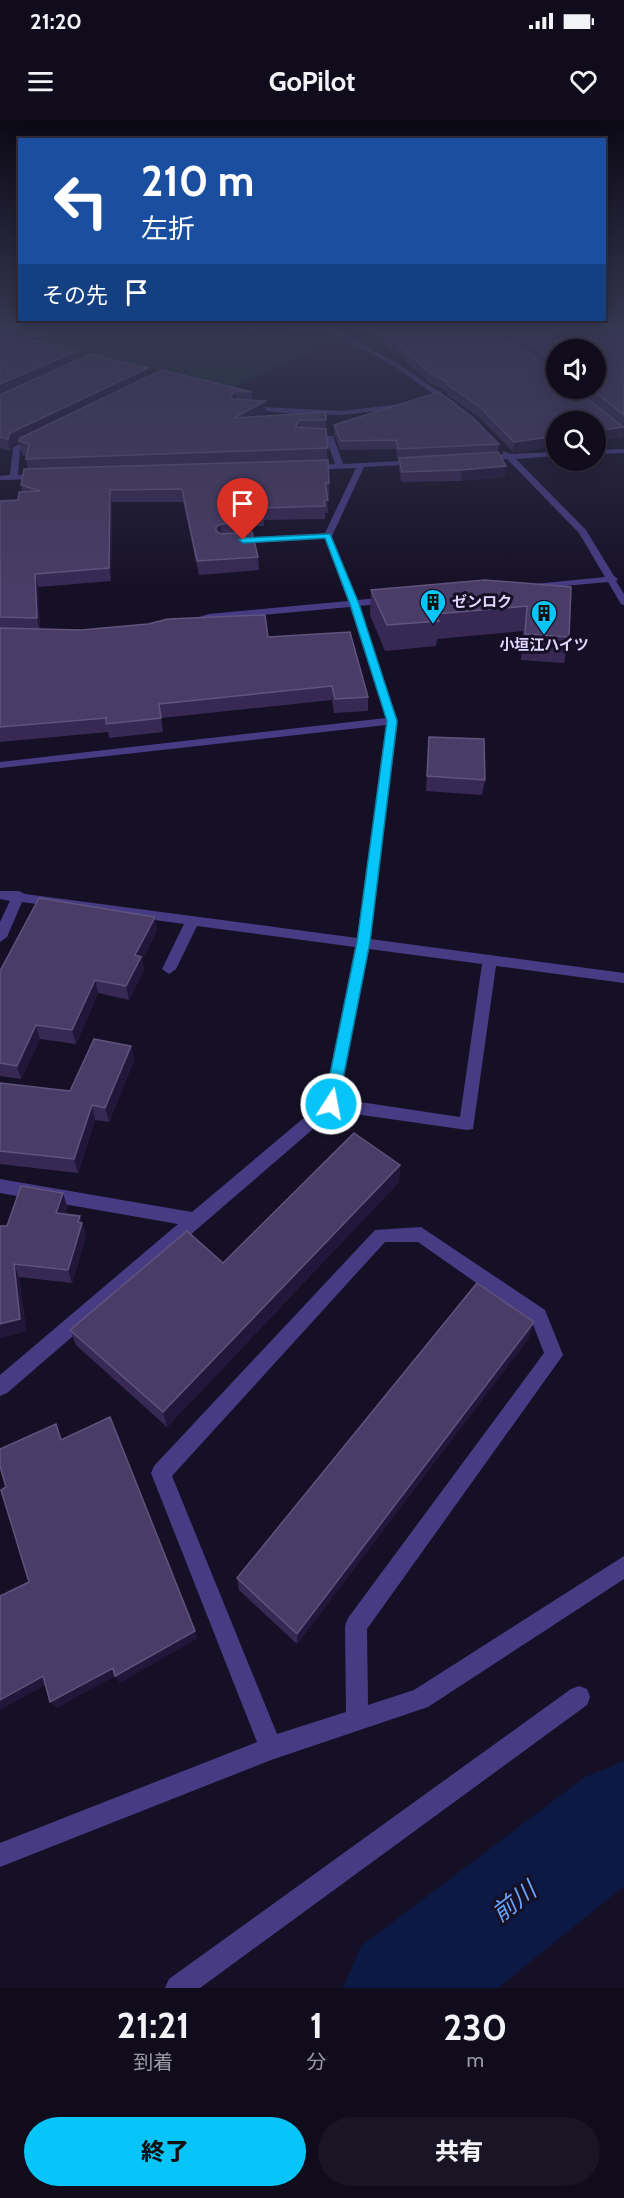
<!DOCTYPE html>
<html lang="ja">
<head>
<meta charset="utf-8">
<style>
	body { margin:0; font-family:Cabin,"Noto Sans JP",sans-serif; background:#191525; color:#f1f3f6; height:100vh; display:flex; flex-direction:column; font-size:22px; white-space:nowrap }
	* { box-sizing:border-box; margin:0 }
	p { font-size:20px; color:#9c9ba3 }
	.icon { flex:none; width:33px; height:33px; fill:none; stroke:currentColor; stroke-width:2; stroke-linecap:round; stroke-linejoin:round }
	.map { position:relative; height:1868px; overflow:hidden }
	.side { display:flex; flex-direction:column; background:#100c1c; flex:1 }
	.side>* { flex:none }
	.guide { position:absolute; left:18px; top:18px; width:588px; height:183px; border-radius:0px; box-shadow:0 3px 15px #0003,0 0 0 2px #302c3b; background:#1a4fa0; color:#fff; overflow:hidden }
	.tools { position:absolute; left:546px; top:219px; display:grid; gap:12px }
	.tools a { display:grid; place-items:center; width:60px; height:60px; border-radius:50%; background:#100c1c; box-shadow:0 3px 15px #0003,0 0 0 2px #302c3b; font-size:30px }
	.pin { position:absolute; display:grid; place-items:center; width:51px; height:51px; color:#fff; margin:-62px -26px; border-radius:50% 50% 50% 0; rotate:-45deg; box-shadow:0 0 6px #0007 }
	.pin .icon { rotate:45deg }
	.me { position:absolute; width:66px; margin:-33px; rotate:11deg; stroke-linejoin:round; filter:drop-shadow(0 0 4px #0008) }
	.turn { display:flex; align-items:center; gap:21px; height:126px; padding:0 24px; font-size:27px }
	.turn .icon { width:78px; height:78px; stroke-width:2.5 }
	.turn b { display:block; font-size:42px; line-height:51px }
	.then { display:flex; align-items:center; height:57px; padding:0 24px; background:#0003; gap:12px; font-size:22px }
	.eta { display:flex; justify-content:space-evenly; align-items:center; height:102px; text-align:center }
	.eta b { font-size:36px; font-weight:800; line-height:42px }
	.button { display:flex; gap:12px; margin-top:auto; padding:12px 24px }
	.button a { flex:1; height:69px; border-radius:36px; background:#07c5f9; color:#111; font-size:24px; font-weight:800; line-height:69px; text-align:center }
	.button a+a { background:#191525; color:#f1f3f6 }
	.status { display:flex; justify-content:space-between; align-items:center; height:42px; padding:0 30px; background:#100c1c; direction:ltr }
	.status svg { height:16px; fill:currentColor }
	header { display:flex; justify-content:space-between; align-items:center; height:78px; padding:0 24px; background:#100c1c; font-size:27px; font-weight:800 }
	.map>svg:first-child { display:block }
	.green { fill:#132e30 }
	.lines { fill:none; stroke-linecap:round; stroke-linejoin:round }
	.river { fill:#0b1944; fill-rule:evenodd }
	.minor { fill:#473c84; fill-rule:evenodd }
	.wall { fill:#372954 }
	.shaded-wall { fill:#22173a }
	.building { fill:#493c66; stroke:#60547e; stroke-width:1.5 }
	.route { fill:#07c5f9; stroke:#0580a2; stroke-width:1.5 }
	.labels { text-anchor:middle; stroke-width:6; stroke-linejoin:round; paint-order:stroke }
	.far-poi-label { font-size:15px; font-weight:bold; fill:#dfd6fe; stroke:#161026; text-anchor:start }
	.near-water-label { font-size:24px; font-style:italic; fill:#67a5fc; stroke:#161026 }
</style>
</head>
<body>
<div class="status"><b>21:20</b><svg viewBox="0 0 49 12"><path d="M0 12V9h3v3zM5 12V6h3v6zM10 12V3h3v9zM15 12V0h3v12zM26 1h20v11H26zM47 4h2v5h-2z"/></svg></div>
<header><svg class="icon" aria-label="menu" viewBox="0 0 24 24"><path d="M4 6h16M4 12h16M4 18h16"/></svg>GoPilot<svg class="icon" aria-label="heart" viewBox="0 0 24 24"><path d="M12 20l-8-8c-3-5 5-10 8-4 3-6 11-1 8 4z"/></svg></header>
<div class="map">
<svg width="624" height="1868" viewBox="0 0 624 1868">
	<rect width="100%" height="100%" fill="#161026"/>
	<path class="green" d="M 0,209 L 282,209 L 314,230 L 232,268 L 0,213 Z"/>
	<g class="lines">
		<path class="river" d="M 624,1641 L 624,1766 L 498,1868 L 343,1868 L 361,1826 L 585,1657 Z"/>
		<path class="minor" d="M 327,209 L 335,209 L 398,244 L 457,284 L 450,286 L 394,246 Z
			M 400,284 L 403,288 L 342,295 L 284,293 L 241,288 L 245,286 L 342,291 Z
			M 36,316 L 43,318 L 20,330 L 18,355 L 42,355 L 46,357 L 45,359 L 0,360 L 0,356 L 10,355 L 13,327 Z
			M 303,316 L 333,316 L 343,344 L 420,340 L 424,342 L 420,344 L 364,347 L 332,416 L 357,480 L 390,477 L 395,480 L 390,483 L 359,486 L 398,601 L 370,819 L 624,853 L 624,863 L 496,846 L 473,1009 L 467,1010 L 334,991 L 7,1273 L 0,1276 L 0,1255 L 178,1104 L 0,1073 L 0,1059 L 192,1092 L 324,981 L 355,827 L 197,806 L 176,849 L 169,854 L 162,849 L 184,804 L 22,782 L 7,817 L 0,822 L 0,802 L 10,781 L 0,779 L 0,771 L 19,771 L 25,774 L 357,818 L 386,605 L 0,648 L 0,642 L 386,598 L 350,487 L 209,500 L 190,504 L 185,501 L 209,494 L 348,481 L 325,419 L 235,424 L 231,421 L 235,418 L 325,413 L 356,348 L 306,350 L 305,348 L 309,346 L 335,344 L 327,320 L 306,320 ZM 369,829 L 482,844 L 460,997 L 340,979 Z
			M 624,329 L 624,333 L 596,334 L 596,330 Z
			M 503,331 L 511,334 L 556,332 L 556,336 L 516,339 L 586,410 L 614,456 L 618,459 L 616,461 L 624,474 L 624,485 L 621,484 L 608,462 L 531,469 L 531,465 L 534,464 L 605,457 L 579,413 L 507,339 L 480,340 L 476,338 L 503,334 Z
			M 421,1107 L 545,1190 L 563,1235 L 367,1509 L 368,1585 L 414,1570 L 624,1436 L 624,1459 L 428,1587 L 271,1640 L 0,1747 L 0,1723 L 257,1622 L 151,1353 L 154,1346 L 375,1110 ZM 385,1122 L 418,1122 L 532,1202 L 544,1233 L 348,1498 L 345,1506 L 346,1592 L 277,1614 L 172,1356 Z
			M 579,1566 L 587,1569 L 590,1577 L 587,1585 L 200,1868 L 165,1868 L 169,1859 L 571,1569 Z"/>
	</g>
	<path class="wall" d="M 0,209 L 41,222 L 77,231 L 78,240 L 149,257 L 252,272 L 252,280 L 266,294 L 262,296 L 326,300 L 326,314 L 329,363 L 329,376 L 327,376 L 328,393 L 325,393 L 325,399 L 264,400 L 264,406 L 249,406 L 250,413 L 258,437 L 259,450 L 199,455 L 183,382 L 112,382 L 111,461 L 38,467 L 40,509 L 268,517 L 368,577 L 368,591 L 334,593 L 332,580 L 161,598 L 163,612 L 109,618 L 108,612 L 0,622 L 0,629 L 0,381 L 18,380 L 22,372 L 21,365 L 28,349 L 26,339 L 26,336 L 22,335 L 19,322 L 12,325 L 10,331 L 0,328 Z
		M 369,209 L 495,209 L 509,219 L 496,209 L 624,209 L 624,305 L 575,268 L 596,268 L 556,230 L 556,268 L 623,317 L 513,332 L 479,297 L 447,275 L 447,271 L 430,263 L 396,231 L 392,232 Z
		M 334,305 L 499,324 L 498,332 L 505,357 L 461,361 L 401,362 L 399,348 L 399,339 L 397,339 L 396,329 L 340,330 L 334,314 Z
		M 571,467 L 569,517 L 564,543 L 521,540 L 523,511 L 437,519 L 436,526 L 385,531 L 370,495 L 371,470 Z
		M 429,617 L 485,660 L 482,675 L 426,671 Z
		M 157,810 L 142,840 L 144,850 L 129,880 L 98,873 L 76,924 L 40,919 L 21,959 L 0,956 L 0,851 Z
		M 131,926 L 134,940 L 109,1002 L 95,1000 L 78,1053 L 0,1044 L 0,963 L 70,971 Z
		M 400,1045 L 399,1062 L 167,1307 L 76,1225 L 70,1210 L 223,1143 Z
		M 63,1073 L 67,1087 L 65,1094 L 80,1096 L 86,1116 L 72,1163 L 19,1157 L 26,1211 L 0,1218 L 0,1106 L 7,1106 Z
		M 534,1202 L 528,1219 L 297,1524 L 239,1470 L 237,1458 Z"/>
	<path class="shaded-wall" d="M 577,209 L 614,209 L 576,217 Z
		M 40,215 L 41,226 L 29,219 Z
		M 393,222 L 396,222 L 396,231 L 392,232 Z
		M 77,231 L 79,242 L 0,277 L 0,264 Z
		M 148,248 L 149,260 L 12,325 L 10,331 L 8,319 L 10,313 Z
		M 236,271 L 236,284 L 231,289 L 231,276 Z
		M 265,281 L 266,294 L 234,311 L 234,298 Z
		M 300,300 L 300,314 L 295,307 Z
		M 624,307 L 623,317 L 596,320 L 596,311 Z
		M 556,316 L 556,326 L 513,332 L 514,322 Z
		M 506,346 L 505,357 L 461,361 L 462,350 Z
		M 110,370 L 112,382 L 111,461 L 109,448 Z
		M 221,404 L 222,417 L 217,424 L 216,407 Z
		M 35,454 L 38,467 L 40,512 L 37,498 Z
		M 155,797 L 157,810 L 142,840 L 144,850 L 129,880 L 126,866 L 135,835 Z
		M 95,860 L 98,873 L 76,924 L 72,910 Z
		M 36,905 L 40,919 L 21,959 L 17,946 Z
		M 131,926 L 134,940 L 109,1002 L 105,988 Z
		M 92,985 L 95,1000 L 78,1053 L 74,1039 Z
		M 400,1045 L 399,1062 L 167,1307 L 163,1292 Z
		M 63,1073 L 67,1087 L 61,1107 L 56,1093 Z
		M 80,1096 L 86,1116 L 72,1163 L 68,1150 Z
		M 14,1144 L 19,1157 L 26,1211 L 0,1218 L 0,1204 Z
		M 534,1202 L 528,1219 L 297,1524 L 297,1514 Z
		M 195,1511 L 198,1518 L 120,1563 L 115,1556 L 57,1588 L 50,1582 L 113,1548 Z
		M 43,1556 L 49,1563 L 0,1590 L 0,1580 Z"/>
	<path class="building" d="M 0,209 L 15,209 L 40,215 L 29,219 L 77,231 L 0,264 Z
		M 379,209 L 495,209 L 556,253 L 556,268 L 574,268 L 624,307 L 596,311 L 596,302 L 556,302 L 556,316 L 514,322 L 480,287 L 448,265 L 447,262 L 431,254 L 396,222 L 393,222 Z
		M 509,209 L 579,209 L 583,212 L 605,209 L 624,209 L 624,295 L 590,268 L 596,268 L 596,230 L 556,230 L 556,245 Z
		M 91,234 L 148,248 L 10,313 L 8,319 L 0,317 L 0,274 L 2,274 Z
		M 162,250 L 252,272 L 236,271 L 231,276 L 232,279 L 265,281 L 234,298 L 326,292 L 326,300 L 300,300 L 295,307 L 326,309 L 328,328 L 26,339 L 29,324 L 19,321 L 20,318 Z
		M 439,272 L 471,296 L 499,324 L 398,329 L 396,320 L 341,321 L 334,305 Z
		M 498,332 L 506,346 L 462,350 L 402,352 L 399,338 Z
		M 328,340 L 329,363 L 325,363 L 328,380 L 324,381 L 325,386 L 264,388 L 264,393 L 247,393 L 249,402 L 221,404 L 216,407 L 216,411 L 221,414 L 252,412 L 258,437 L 197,441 L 182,369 L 110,370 L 109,448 L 35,454 L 37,498 L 0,497 L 0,381 L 18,380 L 19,372 L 40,371 L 21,365 L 24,349 Z
		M 485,460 L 571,467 L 569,517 L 525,514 L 527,486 L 435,494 L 439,501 L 387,505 L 371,470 Z
		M 265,495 L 268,517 L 350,512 L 368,577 L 335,579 L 332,566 L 159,584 L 161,598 L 106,604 L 106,598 L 0,607 L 0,508 L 81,510 L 148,504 L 168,499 Z
		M 429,617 L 484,619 L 485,660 L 427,656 Z
		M 39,778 L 155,797 L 135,835 L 141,837 L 126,866 L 95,860 L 72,910 L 36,905 L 17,946 L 0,943 L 0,851 Z
		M 94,919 L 131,926 L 105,988 L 92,985 L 74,1039 L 0,1031 L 0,963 L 70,971 Z
		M 354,1013 L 400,1045 L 163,1292 L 70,1210 L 187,1111 L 223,1143 Z
		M 21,1066 L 63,1073 L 56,1093 L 80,1096 L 78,1102 L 82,1103 L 68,1150 L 14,1144 L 20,1199 L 0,1204 L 0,1106 L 7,1106 Z
		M 477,1163 L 534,1202 L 297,1514 L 237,1458 Z
		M 110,1297 L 195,1511 L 115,1556 L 113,1548 L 50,1582 L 43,1556 L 0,1580 L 0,1476 L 29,1462 L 1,1370 L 6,1367 L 0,1346 L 0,1329 L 56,1304 L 61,1320 Z"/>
	<linearGradient id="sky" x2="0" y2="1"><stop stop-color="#0c0915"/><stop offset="0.44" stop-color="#363752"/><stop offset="1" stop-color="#363752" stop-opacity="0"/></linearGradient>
	<rect width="624" height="471" fill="url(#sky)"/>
	<path class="route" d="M 330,414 L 359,484 L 397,601 L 370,822 L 338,984 L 331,990 L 324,984 L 357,822 L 387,601 L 350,484 L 325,418 L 243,423 L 239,420 L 243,418 Z"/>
	<defs>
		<g id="building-pin" transform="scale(1.35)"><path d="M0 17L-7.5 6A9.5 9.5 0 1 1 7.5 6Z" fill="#07c5f9" stroke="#161026"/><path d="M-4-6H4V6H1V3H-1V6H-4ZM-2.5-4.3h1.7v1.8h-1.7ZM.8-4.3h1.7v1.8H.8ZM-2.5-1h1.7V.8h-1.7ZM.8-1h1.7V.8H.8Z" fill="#111"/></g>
	</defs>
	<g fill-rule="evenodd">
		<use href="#building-pin" x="433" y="482"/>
		<use href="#building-pin" x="544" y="493"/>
	</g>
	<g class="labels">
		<g class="far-poi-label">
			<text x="452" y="487">ゼンロク</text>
			<text x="544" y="530" text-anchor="middle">小垣江ハイツ</text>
		</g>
		<g class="near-water-label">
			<text transform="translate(514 1782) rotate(-38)" y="8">前川</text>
		</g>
	</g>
</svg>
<div class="tools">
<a><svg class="icon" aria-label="sound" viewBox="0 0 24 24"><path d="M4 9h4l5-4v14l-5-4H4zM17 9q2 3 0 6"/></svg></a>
<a><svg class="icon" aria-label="search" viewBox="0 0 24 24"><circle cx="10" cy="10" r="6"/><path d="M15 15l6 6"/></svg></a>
</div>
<div class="pin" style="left:243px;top:420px;background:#d93025"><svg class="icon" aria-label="arrive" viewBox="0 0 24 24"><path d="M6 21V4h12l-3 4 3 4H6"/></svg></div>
<svg class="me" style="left:331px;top:984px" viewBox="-20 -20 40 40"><circle r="17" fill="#07c5f9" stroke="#fff" stroke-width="3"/><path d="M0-11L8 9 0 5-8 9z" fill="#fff"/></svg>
<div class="guide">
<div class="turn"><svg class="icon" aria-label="left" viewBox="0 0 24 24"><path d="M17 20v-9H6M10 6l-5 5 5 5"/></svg><div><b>210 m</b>左折</div></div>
<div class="then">その先<svg class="icon" aria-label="arrive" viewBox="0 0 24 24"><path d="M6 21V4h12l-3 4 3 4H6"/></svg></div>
</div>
</div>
<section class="side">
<div class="eta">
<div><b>21:21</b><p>到着</p></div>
<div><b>1</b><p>分</p></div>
<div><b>230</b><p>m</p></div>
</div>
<div class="button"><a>終了</a><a>共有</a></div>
</section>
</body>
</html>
